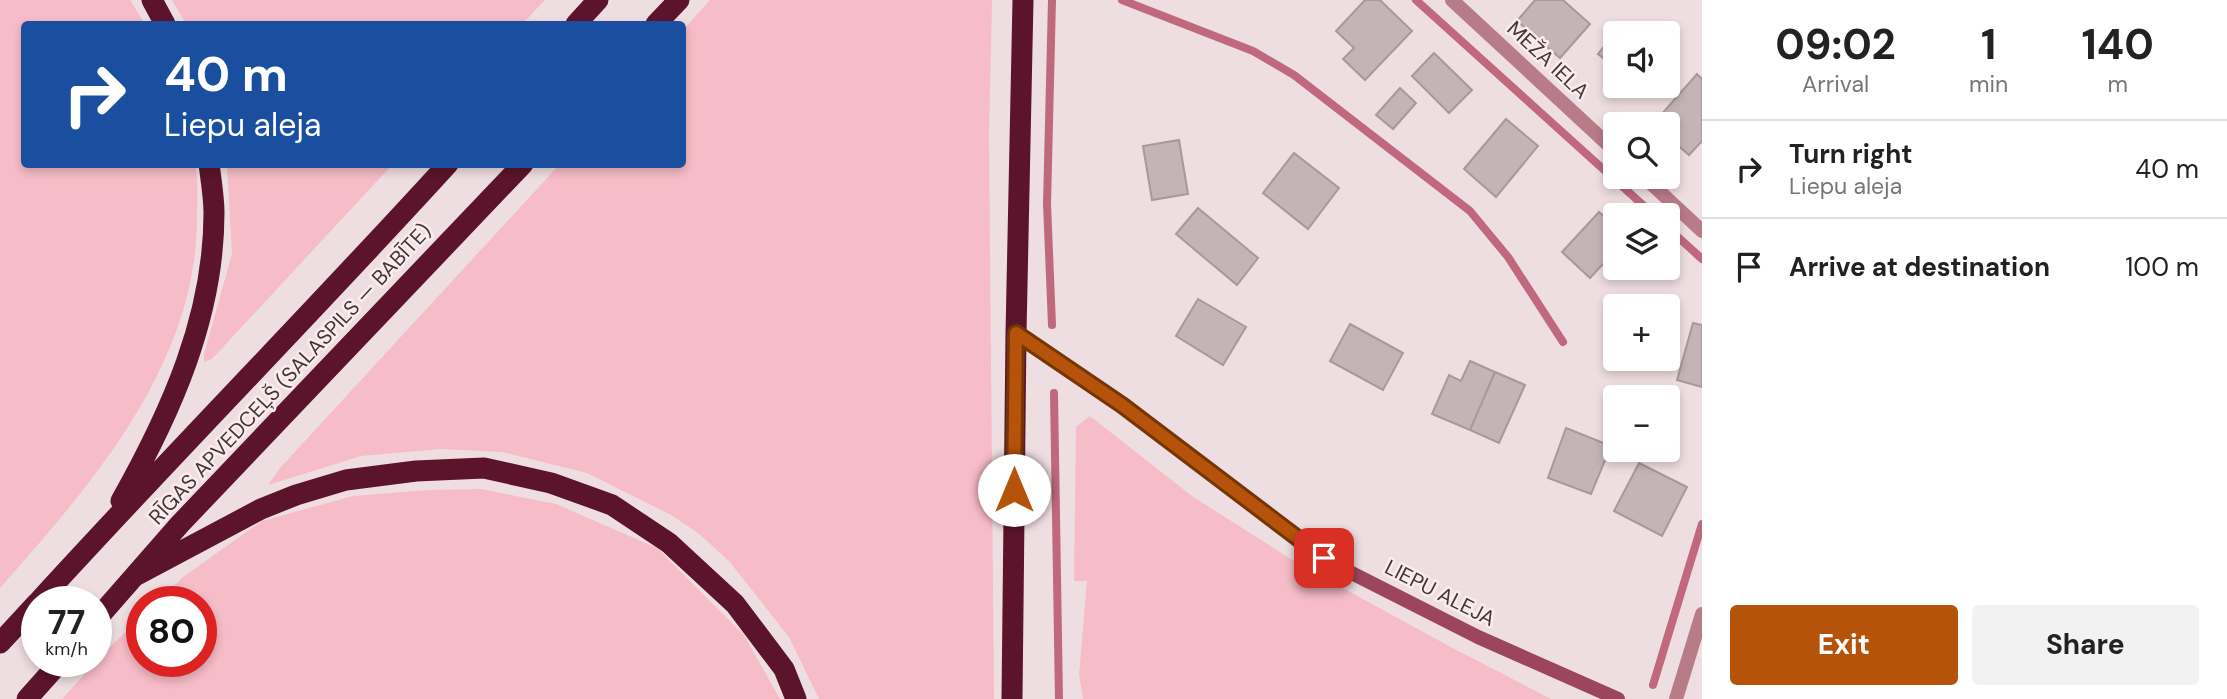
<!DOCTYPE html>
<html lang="en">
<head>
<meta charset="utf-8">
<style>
	body { margin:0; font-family:"DM Sans",sans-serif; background:#f2f2f2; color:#222; height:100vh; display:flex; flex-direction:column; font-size:26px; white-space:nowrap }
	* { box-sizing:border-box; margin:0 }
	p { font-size:23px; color:#767676 }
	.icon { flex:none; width:38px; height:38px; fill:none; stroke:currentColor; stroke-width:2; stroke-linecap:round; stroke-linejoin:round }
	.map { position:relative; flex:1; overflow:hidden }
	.panel { display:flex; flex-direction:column; background:#fff; width:525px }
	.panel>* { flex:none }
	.hud { position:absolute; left:21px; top:21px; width:665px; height:147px; border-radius:7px; box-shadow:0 4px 10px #0003; background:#1a4fa0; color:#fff; overflow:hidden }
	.buttons { position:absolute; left:1603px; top:21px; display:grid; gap:14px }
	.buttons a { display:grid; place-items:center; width:77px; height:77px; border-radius:7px; background:#fff; box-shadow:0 4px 10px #0003; font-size:35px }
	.speed { position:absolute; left:21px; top:586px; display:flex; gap:14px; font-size:35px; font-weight:700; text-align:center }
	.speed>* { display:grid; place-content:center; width:91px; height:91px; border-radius:50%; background:#fff; box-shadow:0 4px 10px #0003; line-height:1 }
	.speed small { font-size:18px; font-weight:400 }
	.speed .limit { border:10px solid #d22; background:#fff; color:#111 }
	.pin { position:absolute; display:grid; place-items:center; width:60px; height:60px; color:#fff; margin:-30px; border-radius:14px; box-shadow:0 4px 10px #0006 }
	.me { position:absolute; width:77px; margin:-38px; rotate:0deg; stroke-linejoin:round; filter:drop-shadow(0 0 5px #0008) }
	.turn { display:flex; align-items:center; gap:24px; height:147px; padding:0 28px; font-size:32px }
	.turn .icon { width:91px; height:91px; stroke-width:2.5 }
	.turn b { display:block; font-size:49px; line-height:60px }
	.eta { display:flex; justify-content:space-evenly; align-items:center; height:119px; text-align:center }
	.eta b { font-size:42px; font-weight:700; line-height:49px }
	.button { display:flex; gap:14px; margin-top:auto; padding:14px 28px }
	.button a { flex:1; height:80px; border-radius:7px; background:#b45309; color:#fff; font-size:28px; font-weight:700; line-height:80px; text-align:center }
	.button a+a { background:#f2f2f2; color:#222 }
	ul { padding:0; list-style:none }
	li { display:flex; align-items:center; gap:21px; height:98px; padding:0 28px; border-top:2px solid #e0e0e0 }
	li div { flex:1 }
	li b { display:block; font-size:26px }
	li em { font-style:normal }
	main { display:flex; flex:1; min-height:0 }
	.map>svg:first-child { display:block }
	.green { fill:#f6bcc7 }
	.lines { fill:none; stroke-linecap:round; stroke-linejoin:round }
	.stream { stroke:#bf687e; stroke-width:8 }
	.building { fill:#c4b4b7; stroke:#a7989a; stroke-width:2 }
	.street { stroke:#b87b88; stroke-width:14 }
	.secondary { stroke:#9c465d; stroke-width:14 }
	.highway { stroke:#5b142c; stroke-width:21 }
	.route-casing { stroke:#753606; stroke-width:18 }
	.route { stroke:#b45309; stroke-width:12 }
	.labels { text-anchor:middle; stroke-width:5; stroke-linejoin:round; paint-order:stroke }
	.street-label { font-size:21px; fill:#3d3738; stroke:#fcebee }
</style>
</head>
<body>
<main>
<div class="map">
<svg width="1702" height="699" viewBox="0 0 1702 699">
	<rect width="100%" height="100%" fill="#efdee1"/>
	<path class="green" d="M 0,0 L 130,0 L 145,24 L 24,24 L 24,164 L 195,165 C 199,181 197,200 197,217 C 197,365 92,484 0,588 Z
		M 172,0 L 545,0 L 522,24 L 186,24 Z
		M 710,0 L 992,0 L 989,135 L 994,699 L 819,699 L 789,637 L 729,561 L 698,533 L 671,515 L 587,473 L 502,452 L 441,449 L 361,456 L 268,485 L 280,468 L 559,165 L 682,164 L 683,30 Z
		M 227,165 L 392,165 L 212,359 L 204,362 L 204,354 L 232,254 Z
		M 1090,416 L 1192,496 L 1297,563 L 1447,645 L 1551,699 L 1083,699 L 1079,675 L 1087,581 L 1074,581 L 1076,427 Z
		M 481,489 L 556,504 L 657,548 L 744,635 L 780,699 L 62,699 L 102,655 L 142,616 L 142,662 L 201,662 L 201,602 L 157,602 L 183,577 L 262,521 L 353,496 L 428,490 Z"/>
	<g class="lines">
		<path class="stream" d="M 1122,0 L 1253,51 L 1294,75 L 1470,211 L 1508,257 L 1563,342
			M 1416,0 L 1654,215
			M 1668,228 L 1702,259
			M 1052,325 L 1047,204 L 1052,0
			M 1054,393 L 1059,699
			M 1653,685 L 1702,524"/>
	</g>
	<path class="building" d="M 1365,0 L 1380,0 L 1412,31 L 1365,80 L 1343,59 L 1354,48 L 1336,31 Z
		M 1535,0 L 1563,0 L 1590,24 L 1560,58 L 1517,21 Z
		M 1621,25 L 1632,33 L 1615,33 L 1615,67 L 1598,54 Z
		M 1434,53 L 1472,90 L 1449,113 L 1412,76 Z
		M 1697,74 L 1702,79 L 1702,141 L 1689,155 L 1668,137 L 1668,124 L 1653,124 Z
		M 1400,88 L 1416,103 L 1393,129 L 1376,115 Z
		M 1506,119 L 1538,146 L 1496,197 L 1464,169 Z
		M 1179,140 L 1188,194 L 1152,200 L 1143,146 Z
		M 1294,153 L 1339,188 L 1308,229 L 1263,193 Z
		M 1198,208 L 1258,258 L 1237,285 L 1176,234 Z
		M 1599,212 L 1615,226 L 1615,251 L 1590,278 L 1562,252 Z
		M 1198,299 L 1246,327 L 1223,365 L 1176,336 Z
		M 1693,323 L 1702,325 L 1702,387 L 1677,380 Z
		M 1350,324 L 1403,353 L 1383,390 L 1330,361 Z
		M 1470,361 L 1495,372 L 1470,430 L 1432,414 L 1449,375 L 1461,381 Z
		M 1495,372 L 1525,385 L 1499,443 L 1470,430 Z
		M 1566,428 L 1611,446 L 1591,494 L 1548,478 Z
		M 1639,463 L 1687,487 L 1662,536 L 1614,511 Z"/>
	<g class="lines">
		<path class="street" d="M 1452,0 L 1615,151
			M 1644,177 L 1702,231
			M 1676,699 L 1702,614"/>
		<path class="secondary" d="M 1016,333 L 1122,405 L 1324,559 L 1478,637 L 1618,699"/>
		<path class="highway" d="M 152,0 L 165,24
			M 576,24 L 598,0
			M 656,24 L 679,0
			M 121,501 C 171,412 214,317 214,213 C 214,197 211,180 209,164
			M 135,576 L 261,509 L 296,495 L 346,480 L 416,471 L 484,468 L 551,483 L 612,505 L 669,543 L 735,604 L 784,669 L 796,699
			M 38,602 C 173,454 313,312 448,164
			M 96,620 L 180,524 L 523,164
			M 0,643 L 37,603
			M 27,699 L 60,662
			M 1012,699 L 1016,333 L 1023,0"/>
	</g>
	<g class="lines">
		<g class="route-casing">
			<path id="route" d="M 1014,490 L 1016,333 L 1122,405 L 1324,558"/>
		</g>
		<use href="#route" class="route"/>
	</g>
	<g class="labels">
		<g class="street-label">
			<text transform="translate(1548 60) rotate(43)" y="7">MEŽA IELA</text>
			<text transform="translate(290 374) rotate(-47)" y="7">RĪGAS APVEDCEĻŠ (SALASPILS — BABĪTE)</text>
			<text transform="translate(1440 593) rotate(27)" y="7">LIEPU ALEJA</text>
		</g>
	</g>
</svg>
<div class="buttons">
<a><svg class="icon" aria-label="sound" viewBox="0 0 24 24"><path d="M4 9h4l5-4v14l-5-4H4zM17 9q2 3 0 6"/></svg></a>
<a><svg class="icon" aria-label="search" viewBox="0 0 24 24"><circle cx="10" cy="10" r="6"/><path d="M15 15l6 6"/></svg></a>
<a><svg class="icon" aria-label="layers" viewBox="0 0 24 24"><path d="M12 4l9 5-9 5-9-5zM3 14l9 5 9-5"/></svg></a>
<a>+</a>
<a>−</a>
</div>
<div class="speed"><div>77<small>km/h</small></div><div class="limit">80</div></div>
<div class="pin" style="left:1324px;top:558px;background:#d93025"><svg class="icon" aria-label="arrive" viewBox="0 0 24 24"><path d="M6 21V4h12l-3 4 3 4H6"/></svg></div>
<svg class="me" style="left:1014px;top:490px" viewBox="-20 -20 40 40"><circle r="19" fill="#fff"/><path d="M0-13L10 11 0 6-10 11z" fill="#b45309"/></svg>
<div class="hud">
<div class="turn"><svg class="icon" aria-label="right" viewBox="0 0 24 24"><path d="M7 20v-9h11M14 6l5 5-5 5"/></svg><div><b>40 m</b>Liepu aleja</div></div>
</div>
</div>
<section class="panel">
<div class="eta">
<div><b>09:02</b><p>Arrival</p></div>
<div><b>1</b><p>min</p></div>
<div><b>140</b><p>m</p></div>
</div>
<ul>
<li><svg class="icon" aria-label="right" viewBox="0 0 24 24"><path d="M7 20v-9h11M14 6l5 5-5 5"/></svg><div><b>Turn right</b><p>Liepu aleja</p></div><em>40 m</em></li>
<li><svg class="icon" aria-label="arrive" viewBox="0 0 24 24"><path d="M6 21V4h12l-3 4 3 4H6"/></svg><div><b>Arrive at destination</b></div><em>100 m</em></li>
</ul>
<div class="button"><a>Exit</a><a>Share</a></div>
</section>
</main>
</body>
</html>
